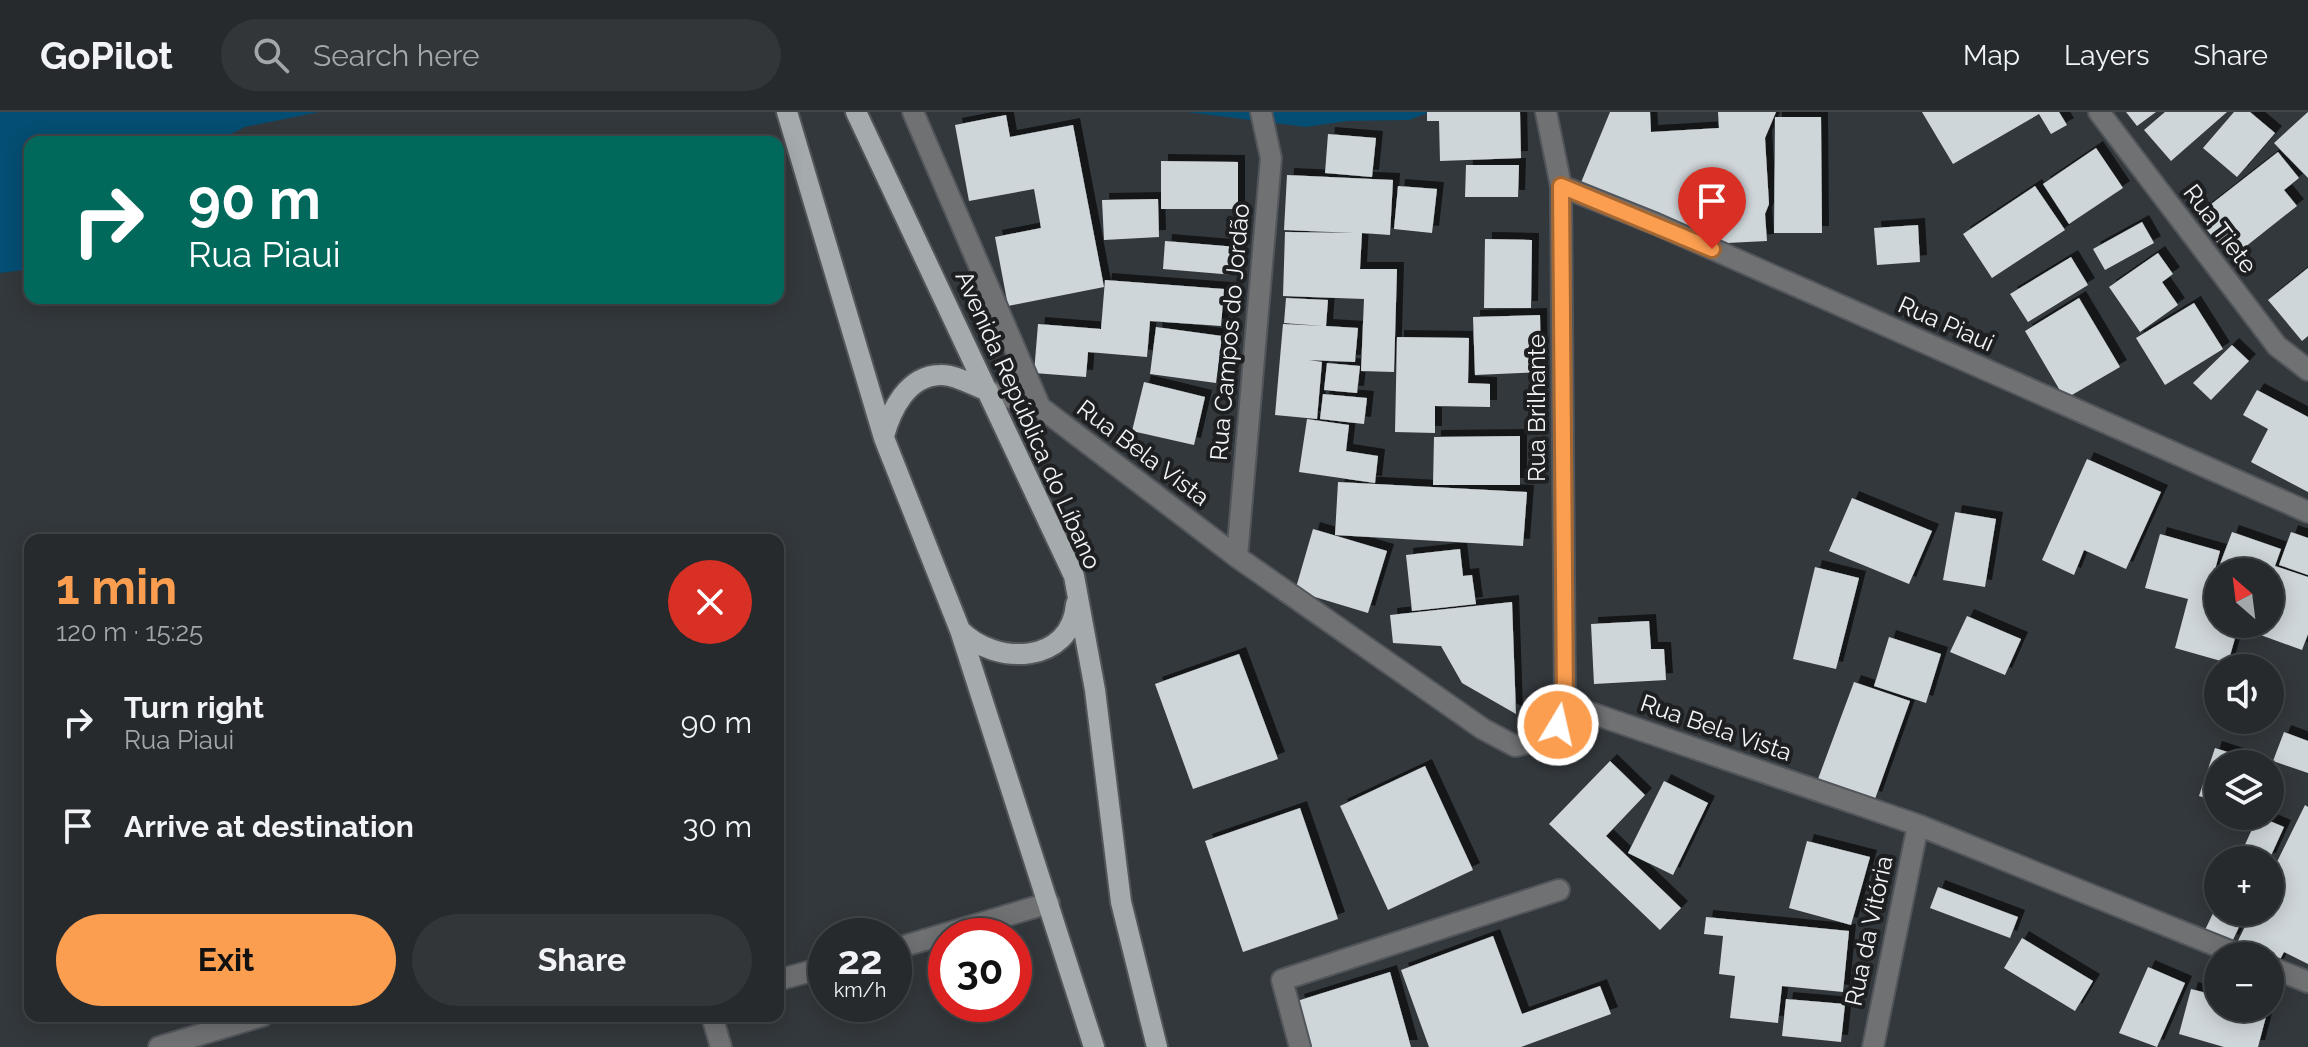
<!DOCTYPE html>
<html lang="en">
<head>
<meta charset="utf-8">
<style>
	body { margin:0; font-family:Raleway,sans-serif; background:#323639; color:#f1f3f6; height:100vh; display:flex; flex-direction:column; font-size:30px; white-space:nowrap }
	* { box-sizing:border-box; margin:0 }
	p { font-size:26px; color:#a4a7aa }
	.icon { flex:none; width:44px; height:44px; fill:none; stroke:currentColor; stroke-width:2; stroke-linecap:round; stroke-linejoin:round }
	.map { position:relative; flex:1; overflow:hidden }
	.panel { position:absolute; left:24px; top:422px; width:760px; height:488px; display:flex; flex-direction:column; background:#262a2d; border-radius:16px; box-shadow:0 4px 20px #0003,0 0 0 2px #424649 }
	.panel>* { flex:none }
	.top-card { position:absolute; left:24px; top:24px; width:760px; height:168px; border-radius:16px; box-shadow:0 4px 20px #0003,0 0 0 2px #424649; background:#00695c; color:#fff; overflow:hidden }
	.needle { width:52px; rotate:332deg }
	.buttons { position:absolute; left:2204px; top:446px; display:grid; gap:16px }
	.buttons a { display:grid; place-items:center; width:80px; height:80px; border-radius:50%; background:#262a2d; box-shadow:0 4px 20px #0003,0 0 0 2px #424649; font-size:40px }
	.speed { position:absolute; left:808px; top:806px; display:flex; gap:16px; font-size:40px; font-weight:700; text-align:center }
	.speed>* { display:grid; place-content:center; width:104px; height:104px; border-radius:50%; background:#262a2d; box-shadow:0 4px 20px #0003,0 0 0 2px #424649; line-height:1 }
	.speed small { font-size:20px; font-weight:400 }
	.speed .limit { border:12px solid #d22; background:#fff; color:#111 }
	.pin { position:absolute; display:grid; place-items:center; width:68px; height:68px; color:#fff; margin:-82px -34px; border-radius:50% 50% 50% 0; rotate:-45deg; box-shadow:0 0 8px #0007 }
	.pin .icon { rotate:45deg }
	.me { position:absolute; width:88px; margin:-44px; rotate:9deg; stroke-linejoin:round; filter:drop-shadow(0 0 6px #0008) }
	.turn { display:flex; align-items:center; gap:28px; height:168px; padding:0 32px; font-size:36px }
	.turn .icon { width:104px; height:104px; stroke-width:2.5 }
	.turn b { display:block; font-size:56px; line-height:68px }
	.round { display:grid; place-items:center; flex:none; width:84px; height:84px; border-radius:42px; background:#323639 }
	.summary { display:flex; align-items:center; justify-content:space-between; height:136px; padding:0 32px }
	h1 { font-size:48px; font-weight:700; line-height:60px; color:#fb9e50 }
	.action { display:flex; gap:16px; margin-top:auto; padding:16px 32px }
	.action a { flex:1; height:92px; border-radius:48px; background:#fb9e50; color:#111; font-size:32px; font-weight:700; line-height:92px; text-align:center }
	.action a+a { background:#323639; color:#f1f3f6 }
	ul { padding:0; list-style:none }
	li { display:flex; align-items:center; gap:24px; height:104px; padding:0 32px }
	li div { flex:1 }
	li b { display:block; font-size:30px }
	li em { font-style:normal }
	header { display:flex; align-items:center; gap:48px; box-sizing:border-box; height:112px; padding:0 40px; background:#262a2d; border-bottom:2px solid #424649 }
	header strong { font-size:38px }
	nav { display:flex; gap:44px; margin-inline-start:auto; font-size:28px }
	.search { width:560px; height:72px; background:#323639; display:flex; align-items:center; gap:20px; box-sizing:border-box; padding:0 28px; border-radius:44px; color:#a4a7aa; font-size:30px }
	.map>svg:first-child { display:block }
	.green { fill:#044e73 }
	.building { fill:#cfd6da; filter:url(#shadow) }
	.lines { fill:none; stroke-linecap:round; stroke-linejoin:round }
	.service-casing { stroke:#52565a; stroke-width:24 }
	.minor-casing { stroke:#52565a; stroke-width:24 }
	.primary-casing { stroke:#52565a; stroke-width:24 }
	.service { stroke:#6f7173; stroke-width:20 }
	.minor { stroke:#6f7173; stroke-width:20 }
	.primary { stroke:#a5aaad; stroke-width:20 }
	.route-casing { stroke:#a36734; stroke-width:20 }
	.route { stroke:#fb9e50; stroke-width:14 }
	.labels { text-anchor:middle; stroke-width:8; stroke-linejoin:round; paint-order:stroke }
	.street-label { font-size:24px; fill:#f2f5f7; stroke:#1d1f21 }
</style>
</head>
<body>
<header>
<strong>GoPilot</strong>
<div class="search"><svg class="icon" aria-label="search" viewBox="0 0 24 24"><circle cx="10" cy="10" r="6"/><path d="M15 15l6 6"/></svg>Search here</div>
<nav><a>Map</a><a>Layers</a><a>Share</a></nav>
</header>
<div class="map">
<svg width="2308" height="935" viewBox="0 0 2308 935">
	<defs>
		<filter id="shadow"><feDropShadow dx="7" dy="-7" stdDeviation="0" flood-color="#0009"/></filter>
	</defs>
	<rect width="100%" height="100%" fill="#33383c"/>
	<path class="green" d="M 0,0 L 319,0 L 245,15 L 215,30 L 30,30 L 30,157 L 0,161 Z
		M 1187,0 L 1430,0 L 1409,8 L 1347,9 L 1306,15 Z"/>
	<path class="building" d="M 1427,0 L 1520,0 L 1521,46 L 1440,49 L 1439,9 L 1427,9 Z
		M 1610,0 L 1650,0 L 1651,20 L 1719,16 L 1718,0 L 1776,0 L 1765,26 L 1769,92 L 1765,102 L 1767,129 L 1727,131 L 1580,73 Z
		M 1922,0 L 2059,0 L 2067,13 L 2051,22 L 2039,2 L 1953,52 Z
		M 2126,0 L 2156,0 L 2137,14 Z
		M 2165,0 L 2227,0 L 2171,49 L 2144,18 Z
		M 2234,0 L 2250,0 L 2275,21 L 2237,65 L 2203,36 Z
		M 2308,0 L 2308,66 L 2274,31 Z
		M 1006,3 L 1010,25 L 1073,13 L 1104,175 L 1008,194 L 995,125 L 1041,116 L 1034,77 L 969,89 L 955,13 Z
		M 1775,5 L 1821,5 L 1822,121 L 1774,121 Z
		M 1328,22 L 1376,26 L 1372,65 L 1325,61 Z
		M 2096,36 L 2123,76 L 2069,112 L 2043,72 Z
		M 2278,40 L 2299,66 L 2284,78 L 2297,94 L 2230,147 L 2196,104 Z
		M 1161,49 L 1238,50 L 1238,97 L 1161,97 Z
		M 1466,53 L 1519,53 L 1518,85 L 1465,85 Z
		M 1287,63 L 1393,68 L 1390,123 L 1362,121 L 1360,157 L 1397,157 L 1394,260 L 1361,259 L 1364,187 L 1283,184 L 1285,120 L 1355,121 L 1284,118 Z
		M 1398,74 L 1437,77 L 1432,121 L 1394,117 Z
		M 2035,74 L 2065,118 L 1992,166 L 1963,122 Z
		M 1158,87 L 1159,125 L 1104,128 L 1102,88 Z
		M 2142,110 L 2154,131 L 2105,158 L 2093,137 Z
		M 1918,113 L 1920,150 L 1877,153 L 1874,116 Z
		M 1485,127 L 1532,128 L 1531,196 L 1484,196 Z
		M 1165,129 L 1237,135 L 1234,163 L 1163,157 Z
		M 2158,141 L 2173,162 L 2162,170 L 2178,193 L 2140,220 L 2109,175 Z
		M 2071,145 L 2088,173 L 2028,210 L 2010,182 Z
		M 2308,156 L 2308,224 L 2302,229 L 2268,188 Z
		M 1105,168 L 1224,177 L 1221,214 L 1150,209 L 1147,245 L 1088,240 L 1086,265 L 1034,261 L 1038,212 L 1101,217 Z
		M 1286,186 L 1328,188 L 1326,214 L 1358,216 L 1355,250 L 1309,248 L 1322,250 L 1317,307 L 1275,303 L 1283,212 L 1323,214 L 1284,211 Z
		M 2079,186 L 2120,255 L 2065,287 L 2025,219 Z
		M 2194,191 L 2223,237 L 2165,273 L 2136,226 Z
		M 1540,203 L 1541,260 L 1475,263 L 1473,205 Z
		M 1156,215 L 1222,224 L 1216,271 L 1150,262 Z
		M 1397,225 L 1469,226 L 1468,271 L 1490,272 L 1490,295 L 1435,294 L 1435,321 L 1395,320 Z
		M 2232,233 L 2249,249 L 2211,288 L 2193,271 Z
		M 1327,251 L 1360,254 L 1357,281 L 1324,278 Z
		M 1144,270 L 1205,285 L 1194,333 L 1132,319 Z
		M 2257,278 L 2308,305 L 2308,380 L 2251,350 L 2268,317 L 2243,303 Z
		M 1323,282 L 1367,286 L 1364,312 L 1320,307 Z
		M 1307,307 L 1349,313 L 1346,339 L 1378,344 L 1375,371 L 1299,360 Z
		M 1520,324 L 1520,373 L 1433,373 L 1434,325 Z
		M 2087,347 L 2161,380 L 2126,457 L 2084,438 L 2074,463 L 2042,448 Z
		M 1338,370 L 1527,380 L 1523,434 L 1335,423 Z
		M 1852,386 L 1932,419 L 1909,472 L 1829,439 Z
		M 1955,400 L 1996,407 L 1985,475 L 1943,468 Z
		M 1313,417 L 1387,439 L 1368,501 L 1295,479 Z
		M 2232,420 L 2281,437 L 2275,454 L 2308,465 L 2308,522 L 2302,538 L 2255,521 L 2258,512 L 2270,512 L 2270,460 L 2217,460 Z
		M 2291,420 L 2308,426 L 2308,463 L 2279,453 Z
		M 2160,422 L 2220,439 L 2212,469 L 2218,470 L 2218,512 L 2239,512 L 2228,551 L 2175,536 L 2188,487 L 2145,476 Z
		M 1460,437 L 1463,464 L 1472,463 L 1476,492 L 1412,499 L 1406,443 Z
		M 1815,455 L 1859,466 L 1836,557 L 1793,547 Z
		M 1512,490 L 1516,602 L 1462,571 L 1441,534 L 1393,531 L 1390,503 Z
		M 1967,504 L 2021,527 L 2005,563 L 1950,540 Z
		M 1649,509 L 1651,537 L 1664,537 L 1666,568 L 1594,572 L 1591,512 Z
		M 1889,525 L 1941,542 L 1926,591 L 1874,574 Z
		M 1239,542 L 1278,647 L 1193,677 L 1155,572 Z
		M 1854,570 L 1910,589 L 1875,687 L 1818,667 Z
		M 2284,620 L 2308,629 L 2308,661 L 2273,649 Z
		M 2215,636 L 2262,651 L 2218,652 L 2218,690 L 2199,684 Z
		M 1610,649 L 1645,683 L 1606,724 L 1681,796 L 1660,818 L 1549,712 Z
		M 1425,654 L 1473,758 L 1388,798 L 1340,694 Z
		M 1664,669 L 1708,691 L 1673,763 L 1628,741 Z
		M 2305,693 L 2308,695 L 2308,852 L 2284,840 L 2276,855 L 2270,851 L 2270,844 L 2255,844 L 2235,835 L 2252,800 L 2270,800 L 2270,764 Z
		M 1300,696 L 1338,807 L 1243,840 L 1205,729 Z
		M 2258,704 L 2284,715 L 2269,748 L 2238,748 Z
		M 1807,729 L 1870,745 L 1851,813 L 1789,796 Z
		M 1938,775 L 2018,805 L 2010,826 L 1930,796 Z
		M 2218,791 L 2218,800 L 2246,800 L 2232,830 L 2205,818 Z
		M 1706,805 L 1849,819 L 1843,880 L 1782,874 L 1778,911 L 1730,906 L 1735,864 L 1719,862 L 1723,824 L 1704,822 Z
		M 1493,824 L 1522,902 L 1600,874 L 1611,902 L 1521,935 L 1429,935 L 1401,858 Z
		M 2022,826 L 2093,869 L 2075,899 L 2004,856 Z
		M 2148,855 L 2185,871 L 2157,935 L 2119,921 Z
		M 1390,860 L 1411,935 L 1311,935 L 1297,889 Z
		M 2191,877 L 2218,884 L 2218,896 L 2268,897 L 2258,935 L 2224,935 L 2179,922 Z
		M 1786,887 L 1845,892 L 1841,930 L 1782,924 Z"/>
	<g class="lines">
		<g class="service-casing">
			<path id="service" d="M 1300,935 L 1282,868 L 1559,778"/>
		</g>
		<g class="minor-casing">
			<path id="minor" d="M 913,0 L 1040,295
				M 2099,0 L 2277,234 L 2308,258
				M 1561,74 L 1656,112 L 2308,400
				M 988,279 L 1040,295 L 1237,445 L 1483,617 L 1515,634 C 1547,627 1555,625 1565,592 L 1561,74 L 1546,0
				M 1237,445 L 1271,46 L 1261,0
				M 1565,592 L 1918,713 L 2242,844
				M 894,837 L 1049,791
				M 2270,855 L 2308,870
				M 778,868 L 826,855
				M 712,904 L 721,935
				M 159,935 L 262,904
				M 1873,935 L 1918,713"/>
		</g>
		<g class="primary-casing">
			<path id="primary" d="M 787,0 L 884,326 L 960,518 L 1094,935
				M 856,0 L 1074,464 L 1095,578 L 1121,790 L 1157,935
				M 884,324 C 891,298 907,264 940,263 C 955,262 974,274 988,279
				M 960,518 C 995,554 1071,553 1076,492"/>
		</g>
		<use href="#service" class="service"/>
		<use href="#minor" class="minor"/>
		<use href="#primary" class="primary"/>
	</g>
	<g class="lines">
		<g class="route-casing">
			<path id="route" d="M 1558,613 L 1565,592 L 1561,74 L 1712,137"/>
		</g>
		<use href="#route" class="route"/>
	</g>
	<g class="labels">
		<g class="street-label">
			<text transform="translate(2220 117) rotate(53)" y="8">Rua Tiete</text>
			<text transform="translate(1946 212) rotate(24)" y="8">Rua Piaui</text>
			<text transform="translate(1230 220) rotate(-85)" y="8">Rua Campos do Jordão</text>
			<text transform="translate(1537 296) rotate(-90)" y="8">Rua Brilhante</text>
			<text transform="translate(1028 308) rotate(66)" y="8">Avenida República do Líbano</text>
			<text transform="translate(1143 341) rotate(37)" y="8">Rua Bela Vista</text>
			<text transform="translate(1716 616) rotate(19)" y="8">Rua Bela Vista</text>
			<text transform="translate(1869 819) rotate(-78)" y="8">Rua da Vitória</text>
		</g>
	</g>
</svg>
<div class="buttons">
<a><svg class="needle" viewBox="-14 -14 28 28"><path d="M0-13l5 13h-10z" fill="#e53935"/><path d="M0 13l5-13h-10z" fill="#a4a7aa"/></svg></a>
<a><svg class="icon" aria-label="sound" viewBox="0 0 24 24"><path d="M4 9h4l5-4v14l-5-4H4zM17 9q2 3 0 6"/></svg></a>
<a><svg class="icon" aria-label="layers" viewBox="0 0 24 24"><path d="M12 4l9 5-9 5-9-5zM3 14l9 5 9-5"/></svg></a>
<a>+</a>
<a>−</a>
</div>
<div class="speed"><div>22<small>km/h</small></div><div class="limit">30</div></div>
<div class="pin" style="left:1712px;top:137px;background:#d93025"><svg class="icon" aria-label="arrive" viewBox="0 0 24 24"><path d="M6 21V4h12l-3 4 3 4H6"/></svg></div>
<svg class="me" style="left:1558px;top:613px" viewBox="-20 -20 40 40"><circle r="17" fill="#fb9e50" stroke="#fff" stroke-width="3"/><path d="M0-11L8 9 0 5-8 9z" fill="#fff"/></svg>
<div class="top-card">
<div class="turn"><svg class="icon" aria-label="right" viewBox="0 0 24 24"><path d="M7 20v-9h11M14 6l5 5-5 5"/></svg><div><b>90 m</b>Rua Piaui</div></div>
</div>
<section class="panel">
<div class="summary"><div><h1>1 min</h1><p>120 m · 15:25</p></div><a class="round" style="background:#d93025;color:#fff"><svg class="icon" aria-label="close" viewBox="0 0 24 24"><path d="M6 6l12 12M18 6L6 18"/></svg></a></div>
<ul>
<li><svg class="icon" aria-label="right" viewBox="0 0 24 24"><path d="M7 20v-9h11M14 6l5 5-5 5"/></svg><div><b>Turn right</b><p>Rua Piaui</p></div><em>90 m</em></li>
<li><svg class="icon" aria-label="arrive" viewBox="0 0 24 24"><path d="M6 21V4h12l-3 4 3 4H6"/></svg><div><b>Arrive at destination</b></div><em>30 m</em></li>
</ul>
<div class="action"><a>Exit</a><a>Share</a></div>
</section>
</div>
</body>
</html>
